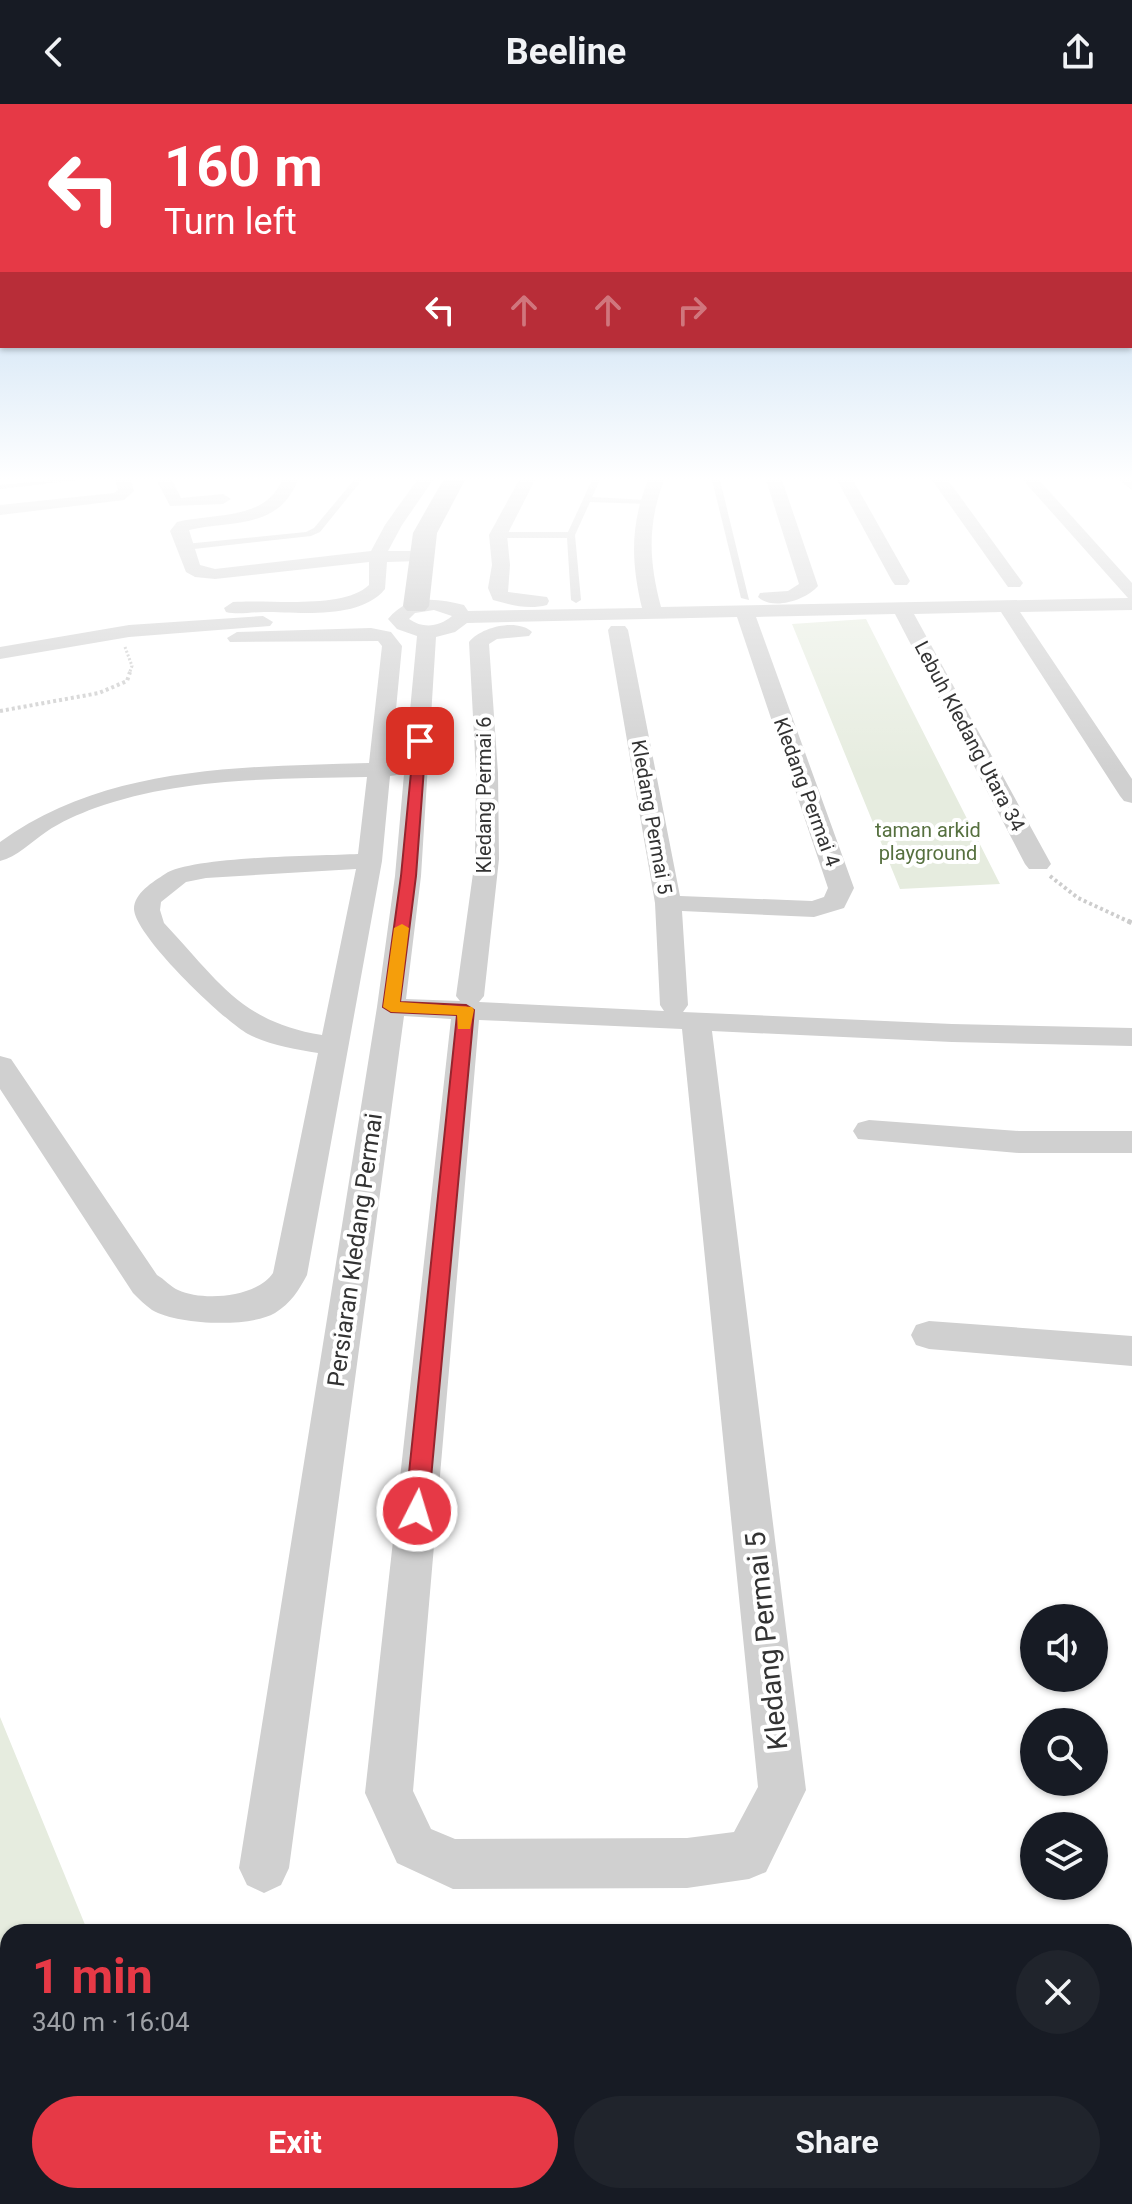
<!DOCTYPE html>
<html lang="en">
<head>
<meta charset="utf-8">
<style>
	body { margin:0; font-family:Roboto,sans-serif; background:#20242c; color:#f1f3f6; height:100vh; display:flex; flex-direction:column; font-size:30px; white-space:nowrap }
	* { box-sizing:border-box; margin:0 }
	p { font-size:26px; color:#9ea1a6 }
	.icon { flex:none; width:44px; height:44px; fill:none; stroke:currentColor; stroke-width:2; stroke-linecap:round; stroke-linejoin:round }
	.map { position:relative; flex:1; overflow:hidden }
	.side { position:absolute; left:0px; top:1820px; width:1132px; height:280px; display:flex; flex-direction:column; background:#171b24; border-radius:24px 24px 0 0; box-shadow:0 2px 6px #0004 }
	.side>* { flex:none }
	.banner { position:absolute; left:0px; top:0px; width:1132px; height:244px; box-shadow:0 2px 6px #0004; background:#e63946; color:#fff; overflow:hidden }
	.tools { position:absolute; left:1020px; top:1500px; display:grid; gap:16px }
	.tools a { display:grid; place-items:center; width:88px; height:88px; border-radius:50%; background:#171b24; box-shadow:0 2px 6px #0004; font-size:40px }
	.pin { position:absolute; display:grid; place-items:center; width:68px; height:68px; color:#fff; margin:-34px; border-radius:16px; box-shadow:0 4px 12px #0006 }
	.me { position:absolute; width:88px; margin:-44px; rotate:5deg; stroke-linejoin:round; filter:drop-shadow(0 0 6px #0008) }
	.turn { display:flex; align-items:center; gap:28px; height:168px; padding:0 32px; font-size:36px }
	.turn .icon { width:104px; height:104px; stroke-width:2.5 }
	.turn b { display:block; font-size:56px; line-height:68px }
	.lanes { display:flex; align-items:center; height:76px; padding:0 32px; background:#0003; justify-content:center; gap:40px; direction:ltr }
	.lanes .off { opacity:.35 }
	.round { display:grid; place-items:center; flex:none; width:84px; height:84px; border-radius:42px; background:#20242c }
	.summary { display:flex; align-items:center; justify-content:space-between; height:136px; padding:0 32px }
	h1 { font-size:48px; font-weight:700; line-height:60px; color:#e63946 }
	.cta { display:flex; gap:16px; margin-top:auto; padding:16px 32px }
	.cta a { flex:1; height:92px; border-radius:48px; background:#e63946; color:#fff; font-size:32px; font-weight:700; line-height:92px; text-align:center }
	.cta a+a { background:#20242c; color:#f1f3f6 }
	header { display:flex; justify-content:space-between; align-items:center; height:104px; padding:0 32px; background:#171b24; font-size:36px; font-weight:700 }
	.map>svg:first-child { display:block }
	.green { fill:#e6ecdf }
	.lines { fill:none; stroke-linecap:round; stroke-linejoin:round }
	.path-far2 { stroke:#cdcdcd; stroke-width:3; stroke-dasharray:2 2; stroke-linecap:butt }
	.path-far1 { stroke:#cdcdcd; stroke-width:4; stroke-dasharray:3 3; stroke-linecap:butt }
	.path { stroke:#cdcdcd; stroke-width:5; stroke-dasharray:4 4; stroke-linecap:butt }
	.service { fill:#d0d0d0; fill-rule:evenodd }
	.minor { fill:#d0d0d0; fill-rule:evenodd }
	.secondary { fill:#bdbdbd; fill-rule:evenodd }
	.route { fill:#e63946; stroke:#96252e; stroke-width:2 }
	.slow { fill:#f59e0b }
	.labels { text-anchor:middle; stroke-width:8; stroke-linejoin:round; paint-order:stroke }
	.far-street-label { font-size:20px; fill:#333; stroke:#fff }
	.far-park-label { font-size:20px; fill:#56703f; stroke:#fff }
	.street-label { font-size:24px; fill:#333; stroke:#fff }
	.near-street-label { font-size:28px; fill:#333; stroke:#fff }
</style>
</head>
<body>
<header><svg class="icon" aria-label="back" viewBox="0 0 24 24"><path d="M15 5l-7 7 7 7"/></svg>Beeline<svg class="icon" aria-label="share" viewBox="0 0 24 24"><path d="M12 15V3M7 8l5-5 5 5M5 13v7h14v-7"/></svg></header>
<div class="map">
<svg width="1132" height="2100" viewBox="0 0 1132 2100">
	<rect width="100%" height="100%" fill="#fff"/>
	<path class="green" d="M 866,515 L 1000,780 L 900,785 L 792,520 Z
		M 0,1613 L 88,1828 L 8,1828 L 8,2092 L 204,2092 L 208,2100 L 0,2100 Z"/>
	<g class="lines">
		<path class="path-far2" d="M 125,543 L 132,562 L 129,570"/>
		<path class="path-far1" d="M 0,607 L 99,589 L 127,577 L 130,568
			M 1050,772 L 1078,794 L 1132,819"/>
		<path class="path" d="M 1128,817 L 1132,819"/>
		<path class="service" d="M 51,376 L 79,376 L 0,385 L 0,381 Z
			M 354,376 L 362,376 L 320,428 L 311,432 L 185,446 L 181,443 L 185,440 L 306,428 L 314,424 Z
			M 592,376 L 600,376 L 592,393 L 646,396 L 650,398 L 646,400 L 590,398 L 575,431 L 581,496 L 576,499 L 571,496 L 567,434 L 498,434 L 494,431 L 498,428 L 568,428 Z
			M 712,376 L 720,376 L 749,496 L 741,494 Z"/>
		<path class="minor" d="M 115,376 L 131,376 L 134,387 L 124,396 L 0,411 L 0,401 L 114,389 L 118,386 Z
			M 160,376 L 172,376 L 181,394 L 223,390 L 231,395 L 223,400 L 170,402 L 158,379 Z
			M 282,376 L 298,376 C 278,426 233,416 189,426 L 200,461 L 215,465 L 371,447 L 385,421 L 417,376 L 433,376 L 402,421 L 388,447 L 420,447 L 429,452 L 420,457 L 387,458 L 385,485 C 360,516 300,508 264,508 C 252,508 238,511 226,508 L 224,504 L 233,498 C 269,495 343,506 369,481 L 369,458 L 215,475 L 195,473 L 186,468 L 170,427 L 177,418 C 214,409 265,417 282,376 Z
			M 519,376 L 535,376 L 507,431 L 510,461 L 508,488 L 547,493 L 549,497 L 547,501 C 528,506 511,501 493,496 L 488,484 L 492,461 L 489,431 Z
			M 648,376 L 664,376 C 647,421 649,458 661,503 L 1128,494 L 1023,376 L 1039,376 L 1132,479 L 1132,506 L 1020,508 L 1132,675 L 1132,699 L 1124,697 L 1120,692 L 1001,508 L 914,510 L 1051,760 L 1047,765 L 1029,765 L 1025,760 L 895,510 L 756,513 L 854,784 L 844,804 L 814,813 L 682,807 L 688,901 L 683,908 L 952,920 L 1132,924 L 1132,942 L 952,938 L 712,927 L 806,1686 L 766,1768 L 749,1775 L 687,1784 L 453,1785 L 397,1759 L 365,1689 L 451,915 L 404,912 L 289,1764 L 281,1781 L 264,1789 L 247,1781 L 239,1764 L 377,903 L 395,772 L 404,670 L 390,672 L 382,757 L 307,1171 C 299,1186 291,1199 275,1209 C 249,1224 178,1221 152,1206 C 145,1201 139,1195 133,1189 L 0,985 L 0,952 L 11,955 L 157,1171 C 164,1175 171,1183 178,1186 C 204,1198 257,1193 273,1169 L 318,949 C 295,945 269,941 248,930 C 223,916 135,832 134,805 C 134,789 153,778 165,770 C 192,752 319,752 358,750 L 367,673 C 277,675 181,673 95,704 C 79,710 60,718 46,728 C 31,738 17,753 0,757 L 0,738 C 107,661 242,663 369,659 L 382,542 L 378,537 L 230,538 L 227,534 L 237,528 L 371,524 L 391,528 L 402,542 L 391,658 L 405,660 L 417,532 L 397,525 L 388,515 C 408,490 436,494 464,501 L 468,507 L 642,504 C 631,458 630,421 648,376 ZM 434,506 L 452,512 C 439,523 423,525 409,515 L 415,509 ZM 737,513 L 828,784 L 824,793 L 812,797 L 680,792 L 628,526 L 625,522 L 611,522 L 608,526 L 655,799 L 660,901 L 664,907 L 479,898 L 484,892 L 499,755 L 498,669 L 489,540 L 497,535 L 529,532 L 532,528 C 517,514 481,523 469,538 L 476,669 L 475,755 L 456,892 L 460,897 L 406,895 L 421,772 L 436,533 L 455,528 L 467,519 ZM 356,765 L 322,931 C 240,918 217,875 164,819 L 160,806 L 161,798 L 186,778 L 206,774 ZM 479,916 L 682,925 L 758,1683 L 734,1728 L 687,1734 L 455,1735 L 431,1725 L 413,1687 Z
			M 766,376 L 782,376 L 818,482 C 806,496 773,507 758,493 L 760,489 L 788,487 L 799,480 Z
			M 837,376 L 853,376 L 910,477 L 907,481 L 895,481 L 892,477 Z
			M 932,376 L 948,376 L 1023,479 L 1020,483 L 1008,483 Z
			M 1119,376 L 1132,376 L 1132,386 Z
			M 263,512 L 273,518 L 270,522 L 129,533 L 0,555 L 0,543 L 129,521 Z
			M 869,1016 L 1019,1027 L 1132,1027 L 1132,1049 L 1019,1049 L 858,1035 L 853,1027 L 858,1019 Z
			M 929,1217 L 1132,1232 L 1132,1262 L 929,1245 L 916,1241 L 911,1231 L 916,1221 Z"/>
		<path class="secondary" d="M 443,376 L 465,376 L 437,429 L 429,502 L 425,507 L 407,507 L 403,502 L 413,429 Z"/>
	</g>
	<linearGradient id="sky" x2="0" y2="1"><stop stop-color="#9ec6ea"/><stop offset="0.56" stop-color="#fff"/><stop offset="1" stop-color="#fff" stop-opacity="0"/></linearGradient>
	<rect width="1132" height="670" fill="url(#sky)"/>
	<path class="route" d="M 420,633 L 426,637 L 416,772 L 400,898 L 466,901 L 474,906 L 428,1407 L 425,1415 L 417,1418 L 408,1415 L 405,1407 L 457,911 L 391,908 L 383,903 L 401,772 L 414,637 Z"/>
	<path class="slow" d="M 402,820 L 409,824 L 400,898 L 472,903 L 474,906 L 470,925 L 458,925 L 457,911 L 391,908 L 383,903 L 394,824 Z"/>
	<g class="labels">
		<g class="far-street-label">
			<text transform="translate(970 632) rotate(62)" y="7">Lebuh Kledang Utara 34</text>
			<text transform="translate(807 688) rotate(70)" y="7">Kledang Permai 4</text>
			<text transform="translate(484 691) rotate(-90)" y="7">Kledang Permai 6</text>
			<text transform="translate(652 713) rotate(80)" y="7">Kledang Permai 5</text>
		</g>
		<g class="far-park-label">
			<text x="928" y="733">taman arkid<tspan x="928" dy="23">playground</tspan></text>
		</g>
		<g class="street-label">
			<text transform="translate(355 1146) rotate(-82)" y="8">Persiaran Kledang Permai</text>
		</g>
		<g class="near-street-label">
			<text transform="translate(766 1537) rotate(-96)" y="10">Kledang Permai 5</text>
		</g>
	</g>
</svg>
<div class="tools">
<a><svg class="icon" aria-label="sound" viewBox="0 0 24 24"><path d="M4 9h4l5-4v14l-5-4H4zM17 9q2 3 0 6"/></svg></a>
<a><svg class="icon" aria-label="search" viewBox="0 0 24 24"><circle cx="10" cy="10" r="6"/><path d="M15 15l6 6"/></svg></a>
<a><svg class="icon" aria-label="layers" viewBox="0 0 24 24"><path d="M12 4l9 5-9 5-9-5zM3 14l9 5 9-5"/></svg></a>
</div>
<div class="pin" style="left:420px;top:637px;background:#d93025"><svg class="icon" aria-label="arrive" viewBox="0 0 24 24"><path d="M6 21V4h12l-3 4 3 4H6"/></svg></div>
<svg class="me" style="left:417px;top:1407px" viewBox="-20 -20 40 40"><circle r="17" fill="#e63946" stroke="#fff" stroke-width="3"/><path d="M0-11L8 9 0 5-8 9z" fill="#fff"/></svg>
<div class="banner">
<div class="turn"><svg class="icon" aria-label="left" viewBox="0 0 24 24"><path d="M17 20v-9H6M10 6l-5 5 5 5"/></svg><div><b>160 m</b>Turn left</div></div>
<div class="lanes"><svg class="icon" aria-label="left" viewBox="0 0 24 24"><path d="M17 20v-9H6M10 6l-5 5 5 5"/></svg><svg class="icon off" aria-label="ahead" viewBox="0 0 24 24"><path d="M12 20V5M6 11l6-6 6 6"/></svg><svg class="icon off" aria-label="ahead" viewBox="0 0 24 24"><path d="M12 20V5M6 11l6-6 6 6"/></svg><svg class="icon off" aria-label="right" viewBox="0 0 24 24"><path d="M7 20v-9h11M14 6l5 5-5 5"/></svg></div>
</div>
<section class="side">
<div class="summary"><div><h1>1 min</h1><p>340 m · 16:04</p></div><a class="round"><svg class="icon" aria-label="close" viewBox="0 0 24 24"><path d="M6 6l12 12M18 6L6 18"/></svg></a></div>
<div class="cta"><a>Exit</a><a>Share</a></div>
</section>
</div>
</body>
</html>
